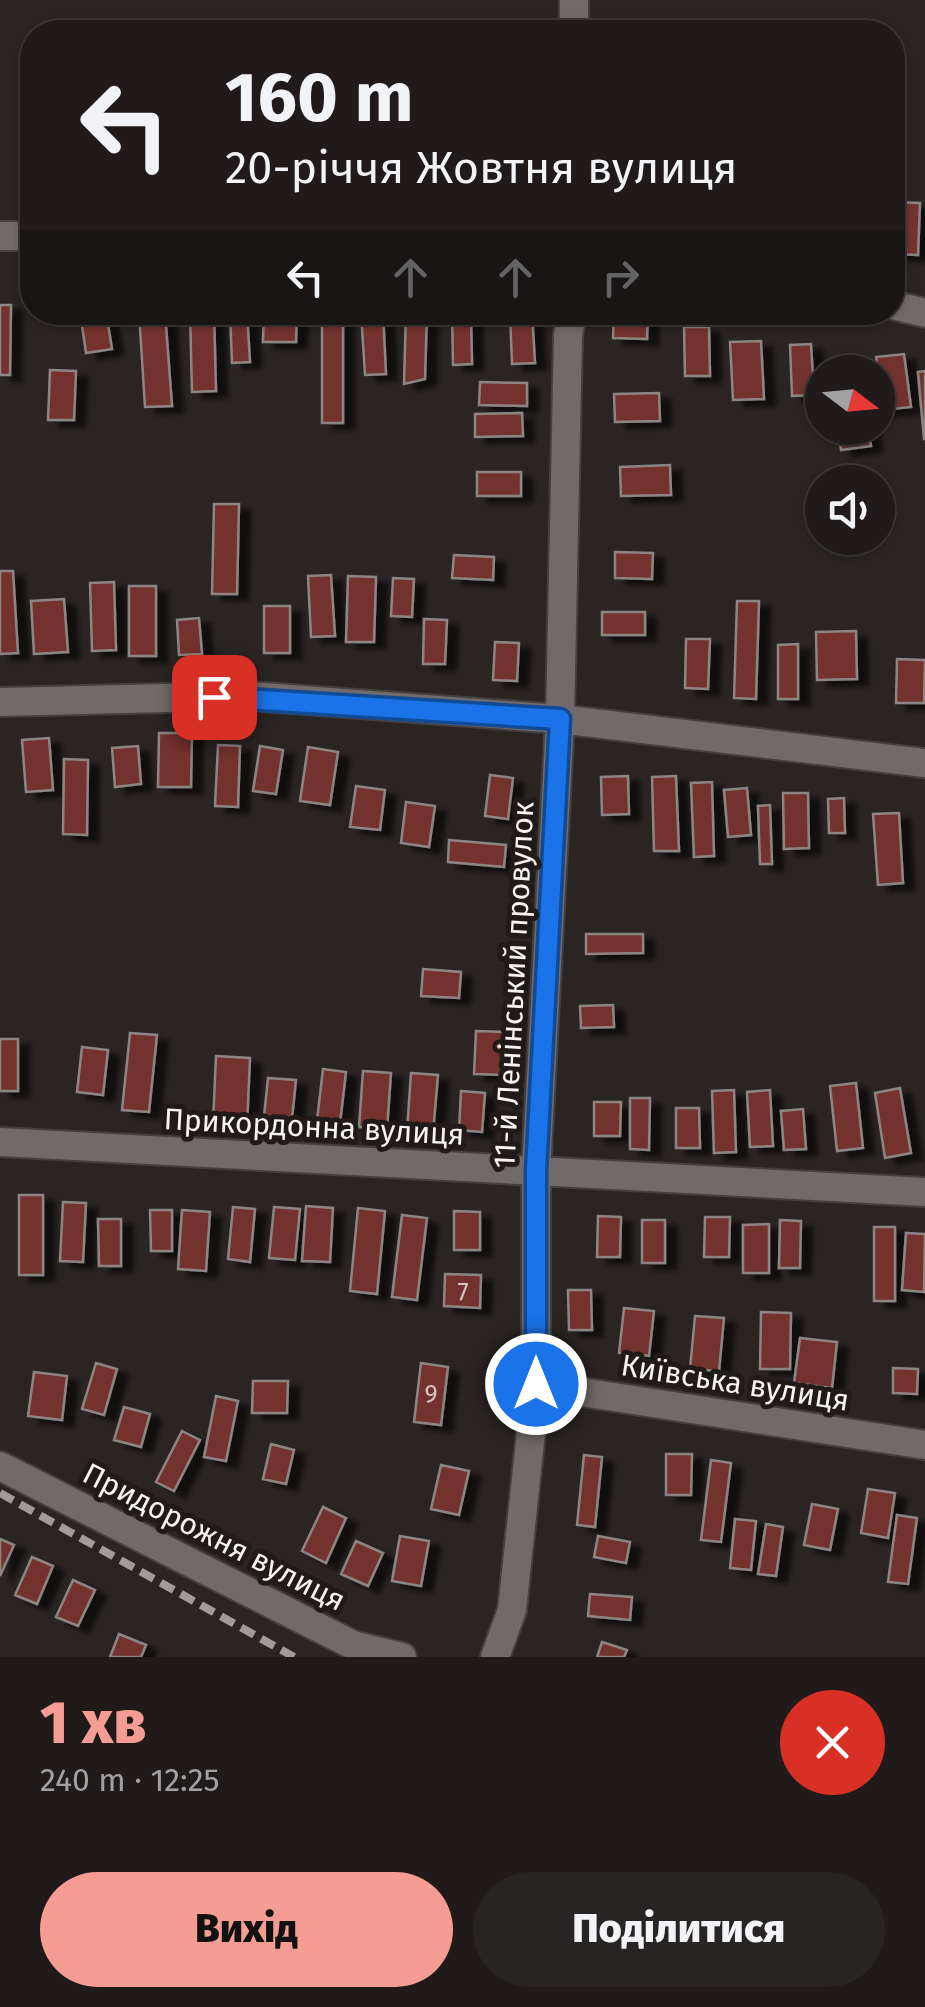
<!DOCTYPE html>
<html lang="uk">
<head>
<meta charset="utf-8">
<style>
	body { margin:0; font-family:"Fira Sans",sans-serif; background:#282423; color:#f1f3f6; height:100vh; display:flex; flex-direction:column; font-size:38px; white-space:nowrap }
	* { box-sizing:border-box; margin:0 }
	p { font-size:32px; color:#a2a1a2 }
	.icon { flex:none; width:55px; height:55px; fill:none; stroke:currentColor; stroke-width:2; stroke-linecap:round; stroke-linejoin:round }
	.map { position:relative; height:1657px; overflow:hidden }
	.side { display:flex; flex-direction:column; background:#201b1a; flex:1 }
	.side>* { flex:none }
	.banner { position:absolute; left:20px; top:20px; width:885px; height:305px; border-radius:40px; box-shadow:0 2px 8px #0004,0 0 0 2px #3d3939; background:#201b1a; color:#f1f3f6; overflow:hidden }
	.needle { width:65px; rotate:106deg }
	.fabs { position:absolute; left:805px; top:355px; display:grid; gap:20px }
	.fabs a { display:grid; place-items:center; width:90px; height:90px; border-radius:50%; background:#201b1a; box-shadow:0 2px 8px #0004,0 0 0 2px #3d3939; font-size:50px }
	.pin { position:absolute; display:grid; place-items:center; width:85px; height:85px; color:#fff; margin:-42px; border-radius:20px; box-shadow:0 5px 15px #0006 }
	.me { position:absolute; width:110px; margin:-55px; rotate:0deg; stroke-linejoin:round; filter:drop-shadow(0 0 8px #0008) }
	.turn { display:flex; align-items:center; gap:35px; height:210px; padding:0 40px; font-size:45px }
	.turn .icon { width:130px; height:130px; stroke-width:2.5 }
	.turn b { display:block; font-size:70px; line-height:85px }
	.lanes { display:flex; align-items:center; height:95px; padding:0 40px; background:#0003; justify-content:center; gap:50px; direction:ltr }
	.lanes .off { opacity:.35 }
	.round { display:grid; place-items:center; flex:none; width:105px; height:105px; border-radius:52px; background:#282423 }
	.overview { display:flex; align-items:center; justify-content:space-between; height:170px; padding:0 40px }
	h1 { font-size:60px; font-weight:800; line-height:75px; color:#f59c93 }
	.button { display:flex; gap:20px; margin-top:auto; padding:20px 40px }
	.button a { flex:1; height:115px; border-radius:60px; background:#f59c93; color:#111; font-size:40px; font-weight:800; line-height:115px; text-align:center }
	.button a+a { background:#282423; color:#f1f3f6 }
	.map>svg:first-child { display:block }
	.building { fill:#73322d; stroke:#8d8584; stroke-width:2.5; filter:url(#shadow) }
	.lines { fill:none; stroke-linecap:round; stroke-linejoin:round }
	.minor-casing { stroke:#44403f; stroke-width:32 }
	.minor { stroke:#716a69; stroke-width:28 }
	.rail { stroke:#a19c9b; stroke-width:8; stroke-dasharray:15 8; stroke-linecap:butt }
	.route-casing { stroke:#114b97; stroke-width:25 }
	.route { stroke:#1a73e8; stroke-width:18 }
	.labels { text-anchor:middle; stroke-width:10; stroke-linejoin:round; paint-order:stroke }
	.number-label { font-size:25px; fill:#d6c3c1 }
	.street-label { font-size:30px; fill:#f7f3f2; stroke:#201a19 }
</style>
</head>
<body>
<div class="map">
<svg width="925" height="1657" viewBox="0 0 925 1657">
	<defs>
		<filter id="shadow"><feDropShadow dx="11" dy="6" stdDeviation="2.5" flood-color="#0009"/></filter>
	</defs>
	<rect width="100%" height="100%" fill="#2a2423"/>
	<path class="building" d="M 32,133 L 32,185 L 26,185 L 22,134 Z
		M 892,202 L 920,203 L 918,255 L 892,254 Z
		M 0,305 L 11,305 L 10,375 L 0,375 Z
		M 80,312 L 106,312 L 112,349 L 86,353 Z
		M 139,312 L 165,312 L 172,406 L 145,407 Z
		M 190,312 L 214,312 L 216,391 L 192,392 Z
		M 230,312 L 247,312 L 250,362 L 232,363 Z
		M 264,312 L 297,312 L 296,342 L 263,342 Z
		M 322,312 L 343,312 L 343,423 L 322,423 Z
		M 361,312 L 383,312 L 386,374 L 365,375 Z
		M 406,312 L 427,312 L 425,379 L 404,384 Z
		M 452,312 L 471,312 L 472,364 L 453,365 Z
		M 532,312 L 535,363 L 512,364 L 510,313 Z
		M 614,312 L 648,312 L 647,339 L 613,338 Z
		M 684,327 L 709,327 L 710,376 L 685,376 Z
		M 761,341 L 764,399 L 733,400 L 730,342 Z
		M 811,344 L 814,395 L 792,396 L 790,345 Z
		M 904,354 L 911,407 L 883,410 L 876,357 Z
		M 50,370 L 76,371 L 74,420 L 48,420 Z
		M 925,371 L 925,439 L 924,439 L 918,372 Z
		M 480,382 L 527,383 L 527,406 L 479,405 Z
		M 659,393 L 660,421 L 615,422 L 614,394 Z
		M 522,413 L 523,436 L 475,437 L 475,414 Z
		M 838,428 L 868,428 L 871,446 L 841,450 Z
		M 670,465 L 671,495 L 621,496 L 620,467 Z
		M 477,472 L 521,472 L 521,496 L 477,496 Z
		M 214,504 L 239,504 L 237,594 L 212,594 Z
		M 615,552 L 653,553 L 652,579 L 615,578 Z
		M 454,555 L 494,557 L 493,580 L 452,578 Z
		M 0,571 L 13,571 L 18,653 L 0,654 Z
		M 331,575 L 335,636 L 311,637 L 308,576 Z
		M 348,576 L 376,577 L 374,642 L 346,642 Z
		M 393,578 L 414,579 L 412,617 L 391,616 Z
		M 114,582 L 116,650 L 92,651 L 90,583 Z
		M 129,586 L 156,586 L 156,656 L 129,656 Z
		M 64,599 L 68,652 L 34,654 L 31,601 Z
		M 737,601 L 759,601 L 756,699 L 734,698 Z
		M 264,606 L 290,606 L 290,653 L 264,653 Z
		M 602,612 L 645,612 L 645,635 L 602,635 Z
		M 199,618 L 202,654 L 179,655 L 177,620 Z
		M 424,619 L 447,620 L 445,664 L 423,664 Z
		M 856,631 L 857,679 L 817,680 L 816,632 Z
		M 686,639 L 710,639 L 708,689 L 685,688 Z
		M 495,642 L 519,643 L 517,681 L 493,680 Z
		M 798,644 L 798,699 L 778,699 L 778,645 Z
		M 897,659 L 925,660 L 924,703 L 896,703 Z
		M 159,733 L 192,733 L 191,787 L 158,787 Z
		M 49,738 L 53,790 L 26,792 L 22,740 Z
		M 218,745 L 240,746 L 238,807 L 215,806 Z
		M 138,746 L 141,784 L 115,787 L 112,748 Z
		M 260,746 L 283,750 L 276,794 L 253,791 Z
		M 308,747 L 338,752 L 330,805 L 300,801 Z
		M 64,759 L 88,760 L 87,835 L 63,834 Z
		M 490,775 L 513,778 L 508,819 L 485,816 Z
		M 628,776 L 629,814 L 602,815 L 601,777 Z
		M 676,776 L 679,851 L 654,851 L 652,777 Z
		M 712,782 L 714,856 L 694,857 L 691,783 Z
		M 356,786 L 385,790 L 380,830 L 350,827 Z
		M 747,788 L 751,835 L 728,837 L 724,790 Z
		M 783,793 L 808,793 L 809,848 L 784,849 Z
		M 844,798 L 845,833 L 829,833 L 828,799 Z
		M 406,802 L 435,806 L 429,847 L 401,843 Z
		M 770,805 L 772,864 L 760,864 L 758,806 Z
		M 899,813 L 903,883 L 878,885 L 873,814 Z
		M 449,840 L 506,845 L 504,867 L 448,862 Z
		M 586,934 L 643,934 L 643,953 L 586,954 Z
		M 423,969 L 461,972 L 459,998 L 421,996 Z
		M 613,1005 L 614,1027 L 581,1028 L 580,1006 Z
		M 476,1031 L 507,1032 L 505,1075 L 474,1074 Z
		M 130,1033 L 157,1035 L 149,1112 L 122,1110 Z
		M 0,1039 L 18,1039 L 18,1091 L 0,1091 Z
		M 82,1047 L 108,1050 L 103,1095 L 77,1092 Z
		M 216,1056 L 250,1058 L 247,1125 L 213,1123 Z
		M 323,1069 L 346,1072 L 340,1123 L 317,1120 Z
		M 363,1071 L 391,1073 L 387,1129 L 359,1127 Z
		M 411,1073 L 438,1075 L 433,1133 L 407,1131 Z
		M 268,1078 L 296,1080 L 291,1128 L 263,1126 Z
		M 856,1083 L 863,1148 L 837,1151 L 830,1086 Z
		M 900,1088 L 911,1153 L 885,1158 L 875,1093 Z
		M 734,1090 L 736,1152 L 714,1153 L 712,1091 Z
		M 770,1090 L 773,1146 L 750,1147 L 747,1092 Z
		M 461,1091 L 485,1093 L 482,1132 L 459,1130 Z
		M 630,1098 L 650,1098 L 649,1150 L 630,1149 Z
		M 594,1102 L 621,1102 L 620,1136 L 594,1136 Z
		M 676,1108 L 699,1108 L 700,1148 L 676,1148 Z
		M 803,1109 L 806,1149 L 784,1150 L 781,1111 Z
		M 19,1195 L 43,1195 L 43,1275 L 19,1275 Z
		M 63,1202 L 86,1203 L 83,1262 L 60,1261 Z
		M 306,1206 L 333,1208 L 330,1262 L 302,1261 Z
		M 233,1207 L 255,1209 L 250,1262 L 228,1259 Z
		M 274,1207 L 300,1209 L 295,1260 L 269,1258 Z
		M 358,1208 L 385,1211 L 377,1294 L 350,1291 Z
		M 150,1210 L 172,1210 L 172,1251 L 151,1251 Z
		M 182,1210 L 210,1212 L 206,1271 L 178,1269 Z
		M 454,1211 L 480,1212 L 480,1250 L 454,1250 Z
		M 402,1215 L 427,1218 L 417,1300 L 392,1297 Z
		M 598,1216 L 621,1217 L 620,1257 L 597,1257 Z
		M 705,1217 L 730,1217 L 729,1257 L 704,1257 Z
		M 98,1219 L 121,1219 L 121,1266 L 99,1266 Z
		M 642,1220 L 665,1220 L 665,1263 L 642,1263 Z
		M 780,1220 L 801,1221 L 800,1268 L 779,1268 Z
		M 769,1224 L 769,1273 L 743,1273 L 743,1225 Z
		M 874,1227 L 895,1227 L 895,1301 L 874,1301 Z
		M 906,1233 L 925,1234 L 924,1292 L 902,1290 Z
		M 445,1274 L 481,1275 L 480,1308 L 444,1306 Z
		M 568,1290 L 591,1290 L 592,1330 L 569,1330 Z
		M 624,1308 L 654,1311 L 649,1356 L 619,1353 Z
		M 761,1312 L 791,1313 L 790,1369 L 760,1369 Z
		M 695,1316 L 724,1318 L 719,1371 L 690,1369 Z
		M 800,1338 L 837,1342 L 832,1388 L 794,1383 Z
		M 96,1363 L 117,1369 L 104,1415 L 82,1409 Z
		M 421,1363 L 448,1367 L 441,1425 L 414,1422 Z
		M 893,1368 L 918,1369 L 917,1394 L 893,1393 Z
		M 34,1372 L 67,1376 L 62,1420 L 28,1416 Z
		M 253,1381 L 288,1381 L 287,1413 L 252,1413 Z
		M 216,1396 L 238,1401 L 226,1461 L 204,1457 Z
		M 124,1407 L 150,1414 L 141,1447 L 114,1440 Z
		M 182,1431 L 200,1440 L 174,1491 L 156,1482 Z
		M 271,1444 L 294,1450 L 286,1484 L 263,1479 Z
		M 666,1454 L 692,1454 L 691,1495 L 666,1495 Z
		M 584,1455 L 602,1457 L 595,1527 L 577,1525 Z
		M 711,1460 L 731,1463 L 721,1542 L 701,1540 Z
		M 441,1465 L 469,1471 L 459,1515 L 431,1509 Z
		M 868,1489 L 895,1493 L 888,1538 L 861,1533 Z
		M 812,1504 L 838,1509 L 830,1550 L 804,1545 Z
		M 323,1507 L 346,1518 L 326,1563 L 302,1551 Z
		M 897,1515 L 917,1518 L 908,1584 L 888,1582 Z
		M 735,1519 L 756,1521 L 751,1570 L 730,1568 Z
		M 766,1524 L 783,1527 L 776,1576 L 758,1574 Z
		M 400,1536 L 429,1541 L 421,1586 L 392,1581 Z
		M 598,1536 L 630,1542 L 626,1563 L 594,1557 Z
		M 0,1539 L 14,1545 L 0,1576 Z
		M 356,1541 L 383,1553 L 368,1586 L 341,1574 Z
		M 32,1557 L 53,1566 L 37,1604 L 15,1595 Z
		M 73,1580 L 95,1590 L 78,1626 L 56,1617 Z
		M 590,1594 L 632,1597 L 630,1620 L 588,1616 Z
		M 119,1634 L 146,1645 L 141,1657 L 110,1657 Z
		M 602,1642 L 627,1650 L 624,1657 L 597,1657 Z"/>
	<g class="lines">
		<g class="minor-casing">
			<path id="minor" d="M 574,0 L 574,32
				M 0,236 L 32,236
				M 892,305 L 925,313
				M 0,702 L 250,696 L 560,719 L 925,763
				M 0,1142 L 925,1192
				M 536,1385 L 925,1445
				M 0,1466 L 353,1645 L 402,1657
				M 495,1657 L 512,1610 L 536,1385 L 536,1171 L 560,719 L 568,336 L 572,312"/>
		</g>
		<use href="#minor" class="minor"/>
		<path class="rail" d="M 0,1493 L 294,1657"/>
	</g>
	<g class="lines">
		<g class="route-casing">
			<path id="route" d="M 214,697 L 560,719 L 536,1171 L 536,1384"/>
		</g>
		<use href="#route" class="route"/>
	</g>
	<g class="labels">
		<g class="number-label">
			<text x="463" y="1300">7</text>
			<text x="431" y="1403">9</text>
		</g>
		<g class="street-label">
			<text transform="translate(514 985) rotate(-87)" y="10">11-й Ленінський провулок</text>
			<text transform="translate(314 1127) rotate(3)" y="10">Прикордонна вулиця</text>
			<text transform="translate(735 1383) rotate(9)" y="10">Київська вулиця</text>
			<text transform="translate(214 1537) rotate(27)" y="10">Придорожня вулиця</text>
		</g>
	</g>
</svg>
<div class="fabs">
<a><svg class="needle" viewBox="-14 -14 28 28"><path d="M0-13l5 13h-10z" fill="#e53935"/><path d="M0 13l5-13h-10z" fill="#a2a1a2"/></svg></a>
<a><svg class="icon" aria-label="sound" viewBox="0 0 24 24"><path d="M4 9h4l5-4v14l-5-4H4zM17 9q2 3 0 6"/></svg></a>
</div>
<div class="pin" style="left:214px;top:697px;background:#d93025"><svg class="icon" aria-label="arrive" viewBox="0 0 24 24"><path d="M6 21V4h12l-3 4 3 4H6"/></svg></div>
<svg class="me" style="left:536px;top:1384px" viewBox="-20 -20 40 40"><circle r="17" fill="#1a73e8" stroke="#fff" stroke-width="3"/><path d="M0-11L8 9 0 5-8 9z" fill="#fff"/></svg>
<div class="banner">
<div class="turn"><svg class="icon" aria-label="left" viewBox="0 0 24 24"><path d="M17 20v-9H6M10 6l-5 5 5 5"/></svg><div><b>160 m</b>20-річчя Жовтня вулиця</div></div>
<div class="lanes"><svg class="icon" aria-label="left" viewBox="0 0 24 24"><path d="M17 20v-9H6M10 6l-5 5 5 5"/></svg><svg class="icon off" aria-label="ahead" viewBox="0 0 24 24"><path d="M12 20V5M6 11l6-6 6 6"/></svg><svg class="icon off" aria-label="ahead" viewBox="0 0 24 24"><path d="M12 20V5M6 11l6-6 6 6"/></svg><svg class="icon off" aria-label="right" viewBox="0 0 24 24"><path d="M7 20v-9h11M14 6l5 5-5 5"/></svg></div>
</div>
</div>
<section class="side">
<div class="overview"><div><h1>1 хв</h1><p>240 m · 12:25</p></div><a class="round" style="background:#d93025;color:#fff"><svg class="icon" aria-label="close" viewBox="0 0 24 24"><path d="M6 6l12 12M18 6L6 18"/></svg></a></div>
<div class="button"><a>Вихід</a><a>Поділитися</a></div>
</section>
</body>
</html>
